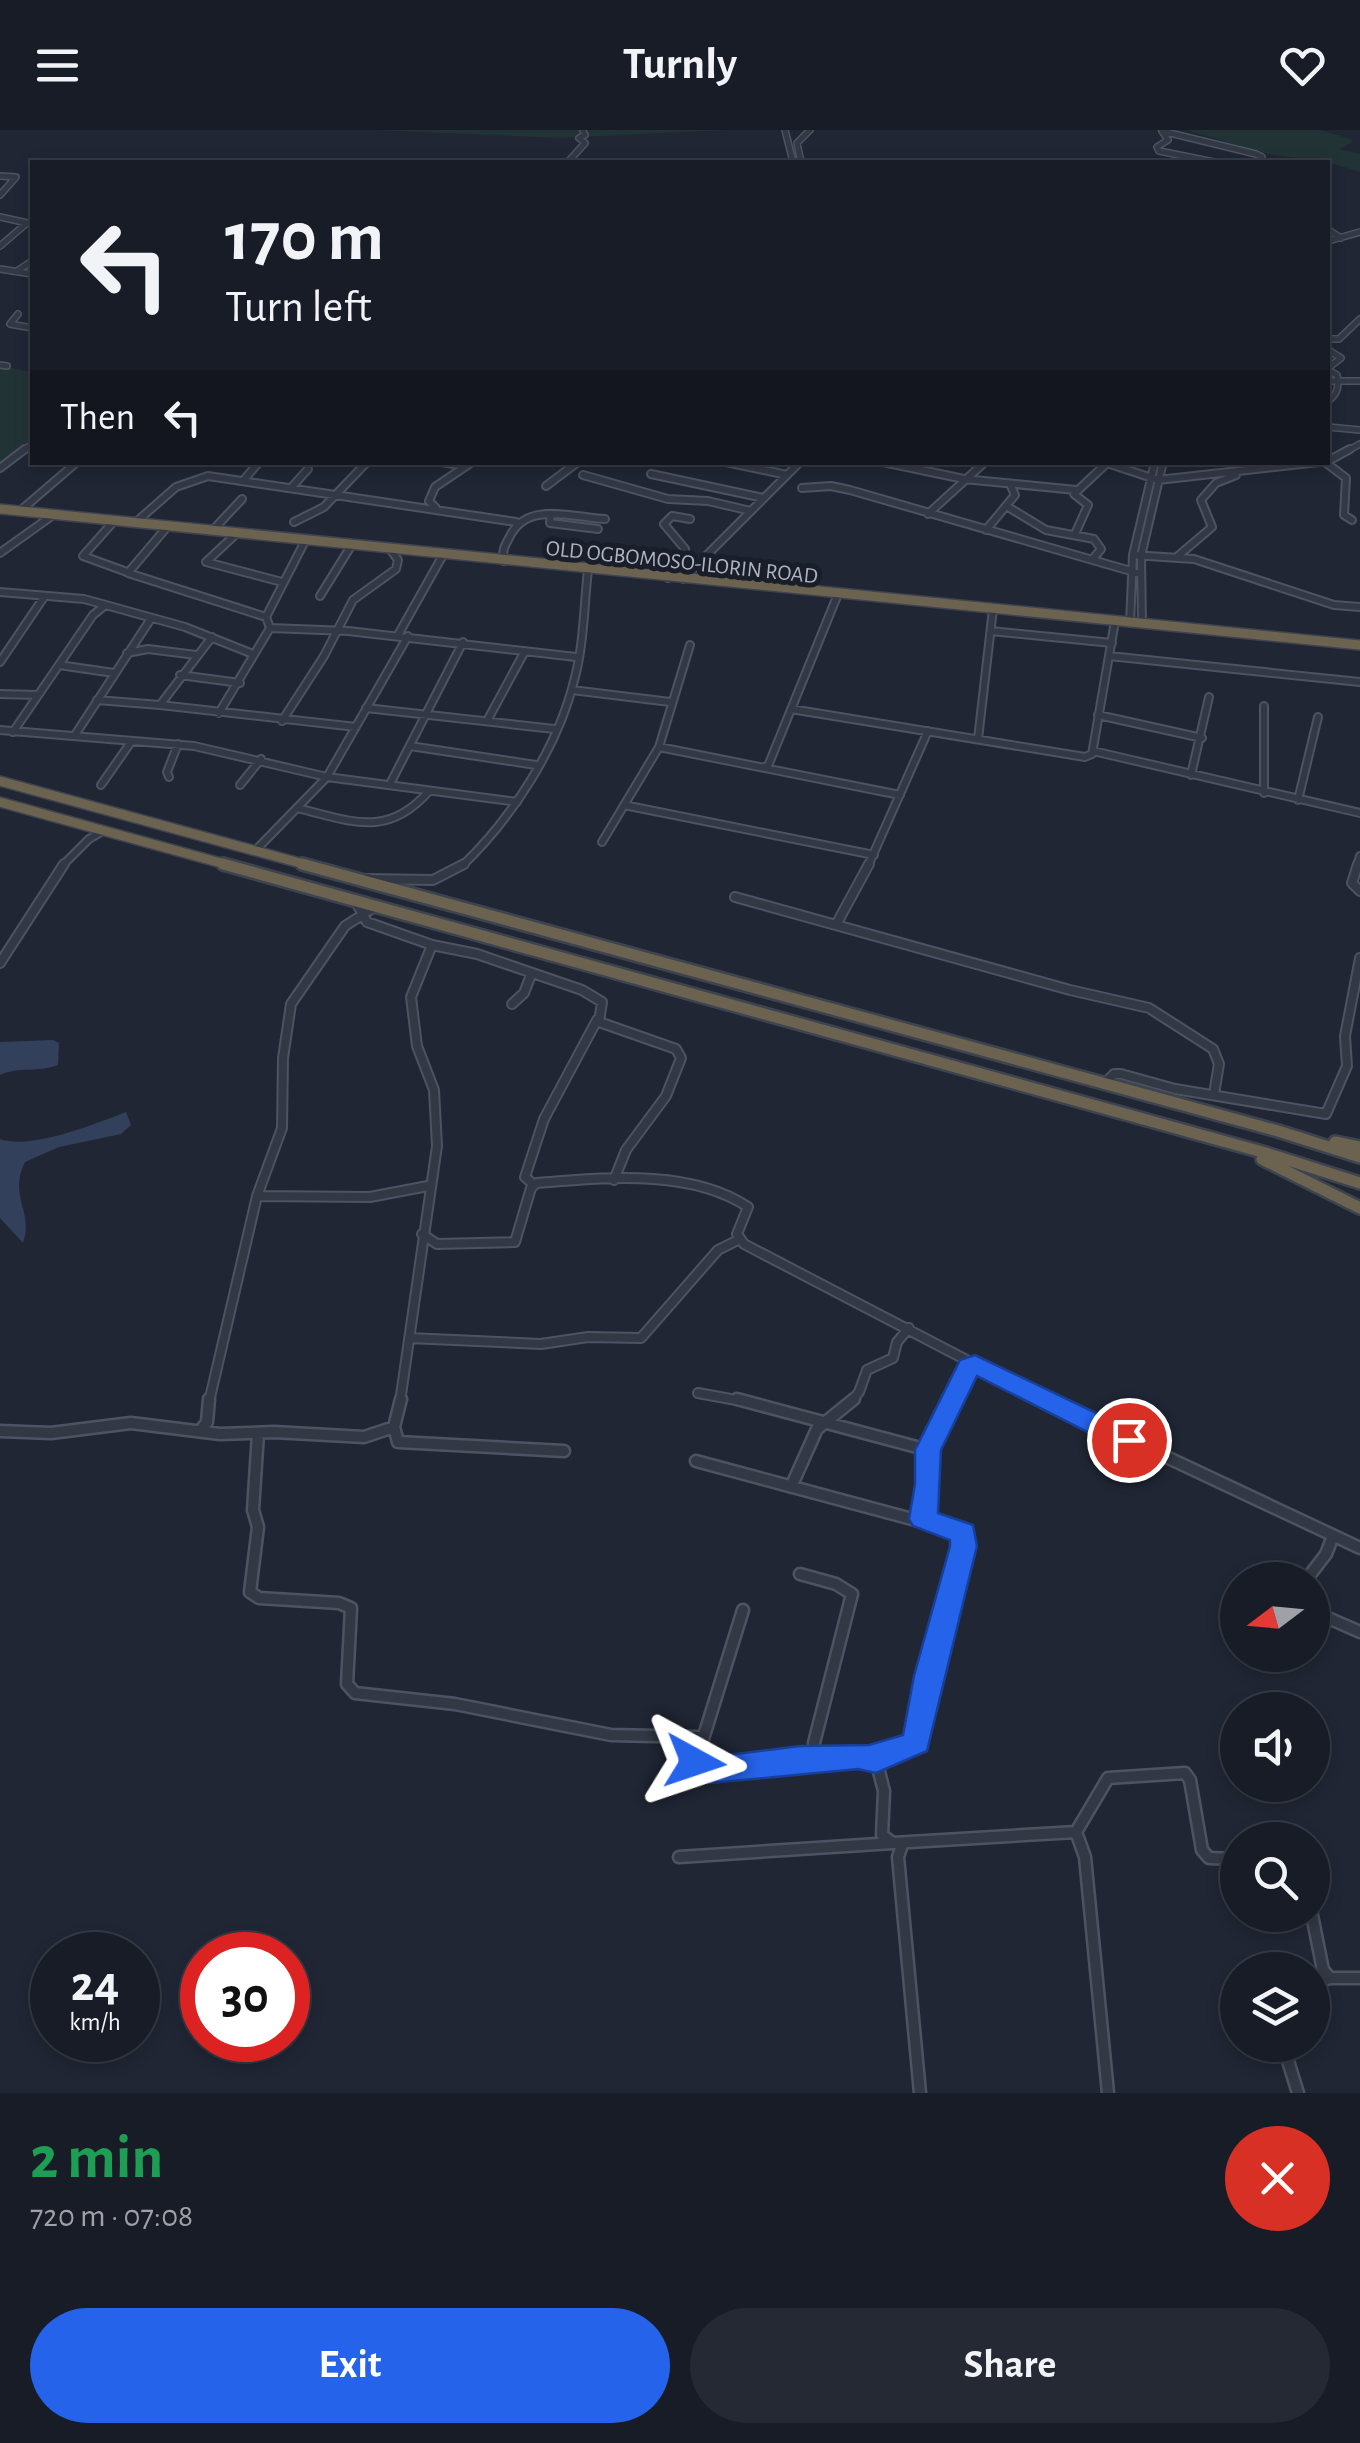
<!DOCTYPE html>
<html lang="en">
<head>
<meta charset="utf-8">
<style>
	body { margin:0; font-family:"Alegreya Sans",sans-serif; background:#252933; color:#f1f3f6; height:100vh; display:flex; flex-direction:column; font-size:38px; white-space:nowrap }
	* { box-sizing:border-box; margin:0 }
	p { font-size:32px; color:#9fa1a7 }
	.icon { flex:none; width:55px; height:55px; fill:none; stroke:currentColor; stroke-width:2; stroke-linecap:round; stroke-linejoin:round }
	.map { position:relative; height:1963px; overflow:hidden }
	.side { display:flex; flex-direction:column; background:#181c27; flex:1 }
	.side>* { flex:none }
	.banner { position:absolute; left:30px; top:30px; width:1300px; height:305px; border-radius:0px; box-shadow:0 5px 15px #0003,0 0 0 2px #363a44; background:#181c27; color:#f1f3f6; overflow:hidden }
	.needle { width:65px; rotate:254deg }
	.buttons { position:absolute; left:1220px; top:1432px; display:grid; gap:20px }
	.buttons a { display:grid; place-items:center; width:110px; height:110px; border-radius:50%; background:#181c27; box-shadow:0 5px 15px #0003,0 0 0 2px #363a44; font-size:50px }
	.speed { position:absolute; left:30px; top:1802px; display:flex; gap:20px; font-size:50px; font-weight:700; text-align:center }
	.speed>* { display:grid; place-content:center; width:130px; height:130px; border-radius:50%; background:#181c27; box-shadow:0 5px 15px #0003,0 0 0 2px #363a44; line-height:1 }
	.speed small { font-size:25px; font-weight:400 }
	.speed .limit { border:15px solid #d22; background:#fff; color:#111 }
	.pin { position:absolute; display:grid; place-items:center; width:85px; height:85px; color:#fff; margin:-42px; border:5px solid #fff; border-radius:50%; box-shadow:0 2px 10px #0007 }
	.me { position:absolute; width:110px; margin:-55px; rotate:95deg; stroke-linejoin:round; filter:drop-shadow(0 0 8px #0008) }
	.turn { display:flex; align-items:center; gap:35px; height:210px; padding:0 30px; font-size:45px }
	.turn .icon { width:130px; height:130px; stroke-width:2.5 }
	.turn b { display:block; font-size:70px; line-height:85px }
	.then { display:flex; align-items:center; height:95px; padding:0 30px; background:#0003; gap:20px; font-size:38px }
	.round { display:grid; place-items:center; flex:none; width:105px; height:105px; border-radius:52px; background:#252933 }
	.head { display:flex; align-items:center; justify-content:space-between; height:170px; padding:0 30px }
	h1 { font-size:60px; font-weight:700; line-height:75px; color:#1e9e55 }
	.cta { display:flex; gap:20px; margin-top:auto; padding:20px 30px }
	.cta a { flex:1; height:115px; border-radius:60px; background:#2563eb; color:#fff; font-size:40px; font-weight:700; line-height:115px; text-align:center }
	.cta a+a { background:#252933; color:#f1f3f6 }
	header { display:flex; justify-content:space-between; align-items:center; height:130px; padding:0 30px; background:#181c27; font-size:45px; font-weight:700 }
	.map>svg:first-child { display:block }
	.green { fill:#223336 }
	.water { fill:#33405b }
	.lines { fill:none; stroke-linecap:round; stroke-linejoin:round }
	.minor-far3-casing { stroke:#4d5360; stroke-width:8 }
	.minor-far2-casing { stroke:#4d5360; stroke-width:10 }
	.minor-far1-casing { stroke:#4d5360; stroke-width:12 }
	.minor-casing { stroke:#4d5360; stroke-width:15 }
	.highway-far1-casing { stroke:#3d434f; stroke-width:12 }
	.highway-casing { stroke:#3d434f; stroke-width:16 }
	.minor-far3 { stroke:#333845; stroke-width:5 }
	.minor-far2 { stroke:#333845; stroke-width:6 }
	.minor-far1 { stroke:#333845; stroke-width:8 }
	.minor { stroke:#333845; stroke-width:10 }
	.highway-far1 { stroke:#6b6350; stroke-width:9 }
	.highway { stroke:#6b6350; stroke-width:11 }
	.route { fill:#2563eb; stroke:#184099; stroke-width:2.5 }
	.labels { text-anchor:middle; stroke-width:10; stroke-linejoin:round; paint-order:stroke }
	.far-street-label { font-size:22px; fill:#adb3c2; stroke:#191e29 }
</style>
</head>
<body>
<header><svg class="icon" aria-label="menu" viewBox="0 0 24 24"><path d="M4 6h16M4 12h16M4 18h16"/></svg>Turnly<svg class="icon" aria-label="heart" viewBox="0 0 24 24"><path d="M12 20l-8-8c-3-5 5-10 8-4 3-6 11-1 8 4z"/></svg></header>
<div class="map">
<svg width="1360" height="1963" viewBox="0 0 1360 1963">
	<rect width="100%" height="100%" fill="#202634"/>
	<path class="green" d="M 376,0 L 726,0 L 559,8 Z
		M 1186,0 L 1320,0 L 1351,9 L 1353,12 L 1339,19 L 1360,24 L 1360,42 L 1328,32 L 1267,24 Z
		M 0,236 L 32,242 L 32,312 L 0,337 Z"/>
	<path class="water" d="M 53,910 L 59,913 L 58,935 C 38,943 19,936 0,945 L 0,912 Z
		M 126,982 L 131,995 L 121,1004 L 59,1017 L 25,1032 C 8,1066 34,1082 23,1113 L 0,1088 L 0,1009 C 31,1020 95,994 126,982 Z"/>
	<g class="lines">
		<g class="minor-far3-casing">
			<path id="minor-far3" d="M 785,0 L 793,32
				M 568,32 L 585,13 L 579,8 L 585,5 L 583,1
				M 801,32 L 797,13 L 810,0
				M 1214,32 L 1159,21 L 1157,17 L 1168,10 L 1162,1 L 1256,24 L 1262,27 L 1262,32
				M 0,46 L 16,47 L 0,65
				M 0,87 L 32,94
				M 1328,100 L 1341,108
				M 1328,111 L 1360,102
				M 0,116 L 27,93
				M 0,139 L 32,144
				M 17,141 L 32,131
				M 18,184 L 10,194 L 32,198
				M 1328,209 L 1339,209 L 1360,189
				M 1328,220 L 1341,228 L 1328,238
				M 0,235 L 7,236
				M 1328,240 L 1337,245 C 1339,257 1338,264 1328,271
				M 1328,251 L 1360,251
				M 1328,297 L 1360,300
				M 22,322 L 32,314
				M 1345,322 L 1360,314"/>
		</g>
		<g class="minor-far2-casing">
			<path id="minor-far2" d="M 1328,331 L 1350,319
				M 441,332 L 466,336
				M 726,332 L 787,345
				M 883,332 L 964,349 L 1076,360
				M 1104,332 L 1158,350 L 1319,332
				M 1325,332 L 1346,348 L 1344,385 L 1352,390
				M 0,338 L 25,319
				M 651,344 L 764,368
				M 583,345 L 668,369 L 708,371 L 751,381
				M 243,351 L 259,332
				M 546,356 L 578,332
				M 291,358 L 308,339
				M 802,358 L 831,356 L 850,360 L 1141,444
				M 1008,377 L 1046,400 L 1094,409 L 1101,419 L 1092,430
				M 436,378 L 429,371 L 435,357 L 472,332
				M 20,381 L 77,332
				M 551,384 L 550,393 L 598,399
				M 928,384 L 985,332
				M 114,391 L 83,426 L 127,442
				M 294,392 L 324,377 L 367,332
				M 135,393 L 176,357 L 208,346 L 516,392
				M 167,397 L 128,443 L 266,487
				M 986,400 L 1015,365 L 1010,354
				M 212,401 L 242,369
				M 236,404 L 206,432 L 282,452
				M 1075,404 L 1088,375 L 1074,364 L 1107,333
				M 0,423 L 53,385
				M 1133,425 L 1194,429 L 1334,475 L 1360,477
				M 1178,426 L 1212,397 L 1201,370 L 1216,353 L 1236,345
				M 504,431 C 502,421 504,417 509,408 C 526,371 569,387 605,389
				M 668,448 L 685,419 L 664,394 L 672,386 L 690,389
				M 683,449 L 800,332
				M 0,462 L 84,469 L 185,497 L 253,524
				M 320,466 L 351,416
				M 1130,493 L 1133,425 L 1155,332
				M 1142,494 L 1141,426 L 1163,332
				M 270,498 L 348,501 L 576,527
				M 991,501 L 1112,513
				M 398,505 L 443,425
				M 212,507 L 160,575 L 356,597
				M 127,523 L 148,519 L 196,525
				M 1109,526 L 1360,552
				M 0,532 L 44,467
				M 59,535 L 114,543
				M 180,545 L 240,553
				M 572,560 L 670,572
				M 0,564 L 38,565
				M 97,570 L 160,575
				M 1264,576 L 1264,663
				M 366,578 L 554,599
				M 791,579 L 1085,627 L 1092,624 L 1115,491
				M 219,583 L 270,498 L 266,487 L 305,411
				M 1098,585 L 1202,608
				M 282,591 L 324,526 L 353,470 L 396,439 L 398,430 L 390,419
				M 487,591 L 525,521
				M 0,600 L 194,616 L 327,647 L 517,672
				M 13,602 L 93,485 L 103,477
				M 75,605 L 150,490
				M 978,609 L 993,479
				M 410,616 L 536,635
				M 659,617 L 900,665
				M 1093,621 L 1360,683
				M 764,637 L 768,636 L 838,464
				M 1191,645 L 1209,567
				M 169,647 L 167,642 L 178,614
				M 390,654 L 463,512
				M 101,655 L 131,612
				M 240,655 L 261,629
				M 1298,670 L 1318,587
				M 624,675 L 874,725
				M 297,678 C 351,691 387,709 429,661
				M 602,712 L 659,617 L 690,515
				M 255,721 L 327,647 L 408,506
				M 62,736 L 89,709 L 103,701
				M 462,736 C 512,688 559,616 575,547 C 584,512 584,475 588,440
				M 868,736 L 928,601
				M 1357,736 L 1360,726"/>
		</g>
		<g class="minor-far1-casing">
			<path id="minor-far1" d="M 1358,734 L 1352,753 L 1360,761
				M 366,749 L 433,750 L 464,734
				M 735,767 L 1070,860 L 1149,878 L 1213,919 L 1219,934 L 1214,964
				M 356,772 L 367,792 L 432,815 L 411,867 L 417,916 L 434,960 L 437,1016 L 400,1272
				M 837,793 L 869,734
				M 432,815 L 477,824 L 582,860 L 602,872 L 599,892 L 676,919 L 681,928 L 666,966 L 626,1020 L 614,1050
				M 0,833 L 64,734
				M 512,874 L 524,863 L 531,845
				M 1104,954 L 1114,944 L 1121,944 L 1175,959 L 1326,984 L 1347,936 L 1345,906 L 1360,828
				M 533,1054 L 525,1047 L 544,989 L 597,890
				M 257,1066 L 282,998 L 283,928 L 291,874 L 345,796 L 376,776
				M 422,1104 L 437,1114 L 515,1112 L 531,1058 L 537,1053 C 603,1048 690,1038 748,1077 L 737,1104 L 744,1114 L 1047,1272
				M 409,1208 L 541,1214 L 588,1207 L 641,1208 L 718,1120 L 740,1109
				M 698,1263 L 747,1272
				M 209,1272 L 257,1066 L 370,1067 L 428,1056
				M 851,1272 L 859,1262 L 867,1240 L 893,1228 L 897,1212 L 909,1198
				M 950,1272 L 964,1241 L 975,1235"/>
		</g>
		<g class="minor-casing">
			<path id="minor" d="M 737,1269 L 928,1320
				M 1043,1269 L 1360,1418
				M 394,1297 L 398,1312 L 564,1321
				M 201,1300 L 207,1292 L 209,1269
				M 0,1301 L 51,1303 L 131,1293 L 220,1304 L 274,1302 L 364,1307 L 394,1297 L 401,1269
				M 258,1304 L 253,1380 L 258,1397 L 250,1462 L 259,1468 L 339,1473 L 351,1478 L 347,1554 L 355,1563 L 455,1574 L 611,1605 L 698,1607 L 703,1609 L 695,1632 L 703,1640 L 800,1629 L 869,1627 L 876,1630 L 884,1661 L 882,1705 L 893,1713 L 1076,1702 L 1085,1727 L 1108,1963
				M 696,1331 L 964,1403 L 916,1612 L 911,1617 L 877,1626 L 876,1630
				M 791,1357 L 817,1299 L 854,1269
				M 923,1389 L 928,1320 L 951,1269
				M 800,1444 L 836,1454 L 852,1464 L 814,1613 L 815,1624 L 823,1628
				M 1306,1450 L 1326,1424 L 1333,1406
				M 1312,1481 L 1360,1502
				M 703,1609 L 743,1480
				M 1076,1702 L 1108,1648 L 1185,1643 L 1190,1650 L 1202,1720 L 1209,1728 L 1238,1729
				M 902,1715 L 898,1727 L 920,1963
				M 679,1727 L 893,1713
				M 1312,1785 L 1323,1840 L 1330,1848 L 1360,1848
				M 1312,1854 L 1330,1848
				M 1283,1915 L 1298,1963"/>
		</g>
		<g class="highway-far1-casing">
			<path id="highway-far1" d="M 0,379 L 1360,515
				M 0,651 L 311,736
				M 0,672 L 232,736"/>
		</g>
		<g class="highway-casing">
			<path id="highway" d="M 223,734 L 1266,1023 L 1360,1053
				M 302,734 L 1278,1001 L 1360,1027
				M 1335,1012 L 1360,1017
				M 1262,1029 L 1360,1078"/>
		</g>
		<use href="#minor-far3" class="minor-far3"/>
		<use href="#minor-far2" class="minor-far2"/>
		<use href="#minor-far1" class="minor-far1"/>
		<use href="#minor" class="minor"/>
		<use href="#highway-far1" class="highway-far1"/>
		<use href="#highway" class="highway"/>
	</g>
	<path class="route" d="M 975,1225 L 1138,1303 L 1142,1310 L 1138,1318 L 1119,1318 L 977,1246 L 941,1320 L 938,1383 L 973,1395 L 977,1416 L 927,1621 L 876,1643 L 858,1639 L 711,1653 L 692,1649 L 680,1632 L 685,1623 L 695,1619 L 711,1627 L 800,1616 L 869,1615 L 903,1605 L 914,1546 L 950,1416 L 950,1410 L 913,1396 L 909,1389 L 915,1354 L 915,1320 L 960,1230 Z"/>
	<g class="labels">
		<g class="far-street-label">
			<text transform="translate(682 431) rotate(6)" y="8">OLD OGBOMOSO-ILORIN ROAD</text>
		</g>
	</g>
</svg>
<div class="buttons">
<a><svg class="needle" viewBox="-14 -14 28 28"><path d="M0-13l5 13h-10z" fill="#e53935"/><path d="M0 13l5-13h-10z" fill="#9fa1a7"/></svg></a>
<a><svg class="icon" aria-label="sound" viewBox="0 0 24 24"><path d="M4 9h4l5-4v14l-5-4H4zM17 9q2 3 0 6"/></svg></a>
<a><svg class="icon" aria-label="search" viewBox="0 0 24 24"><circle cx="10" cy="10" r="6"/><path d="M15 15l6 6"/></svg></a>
<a><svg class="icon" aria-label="layers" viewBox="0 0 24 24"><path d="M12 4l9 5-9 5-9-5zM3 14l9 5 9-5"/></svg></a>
</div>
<div class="speed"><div>24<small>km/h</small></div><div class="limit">30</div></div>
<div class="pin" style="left:1129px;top:1310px;background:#d93025"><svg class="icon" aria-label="arrive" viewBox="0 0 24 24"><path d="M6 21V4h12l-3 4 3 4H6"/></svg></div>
<svg class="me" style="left:695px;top:1632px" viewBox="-20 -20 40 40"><path d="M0-17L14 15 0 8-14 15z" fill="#2563eb" stroke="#fff" stroke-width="4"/></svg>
<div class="banner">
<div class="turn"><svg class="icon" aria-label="left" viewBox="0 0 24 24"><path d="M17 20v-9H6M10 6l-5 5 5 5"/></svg><div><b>170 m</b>Turn left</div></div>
<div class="then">Then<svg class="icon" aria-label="left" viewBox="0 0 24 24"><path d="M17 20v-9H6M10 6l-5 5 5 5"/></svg></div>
</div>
</div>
<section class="side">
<div class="head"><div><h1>2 min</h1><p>720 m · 07:08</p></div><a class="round" style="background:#d93025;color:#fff"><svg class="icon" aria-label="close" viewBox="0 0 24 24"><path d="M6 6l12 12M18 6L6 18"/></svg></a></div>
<div class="cta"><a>Exit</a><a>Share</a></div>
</section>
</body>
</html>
